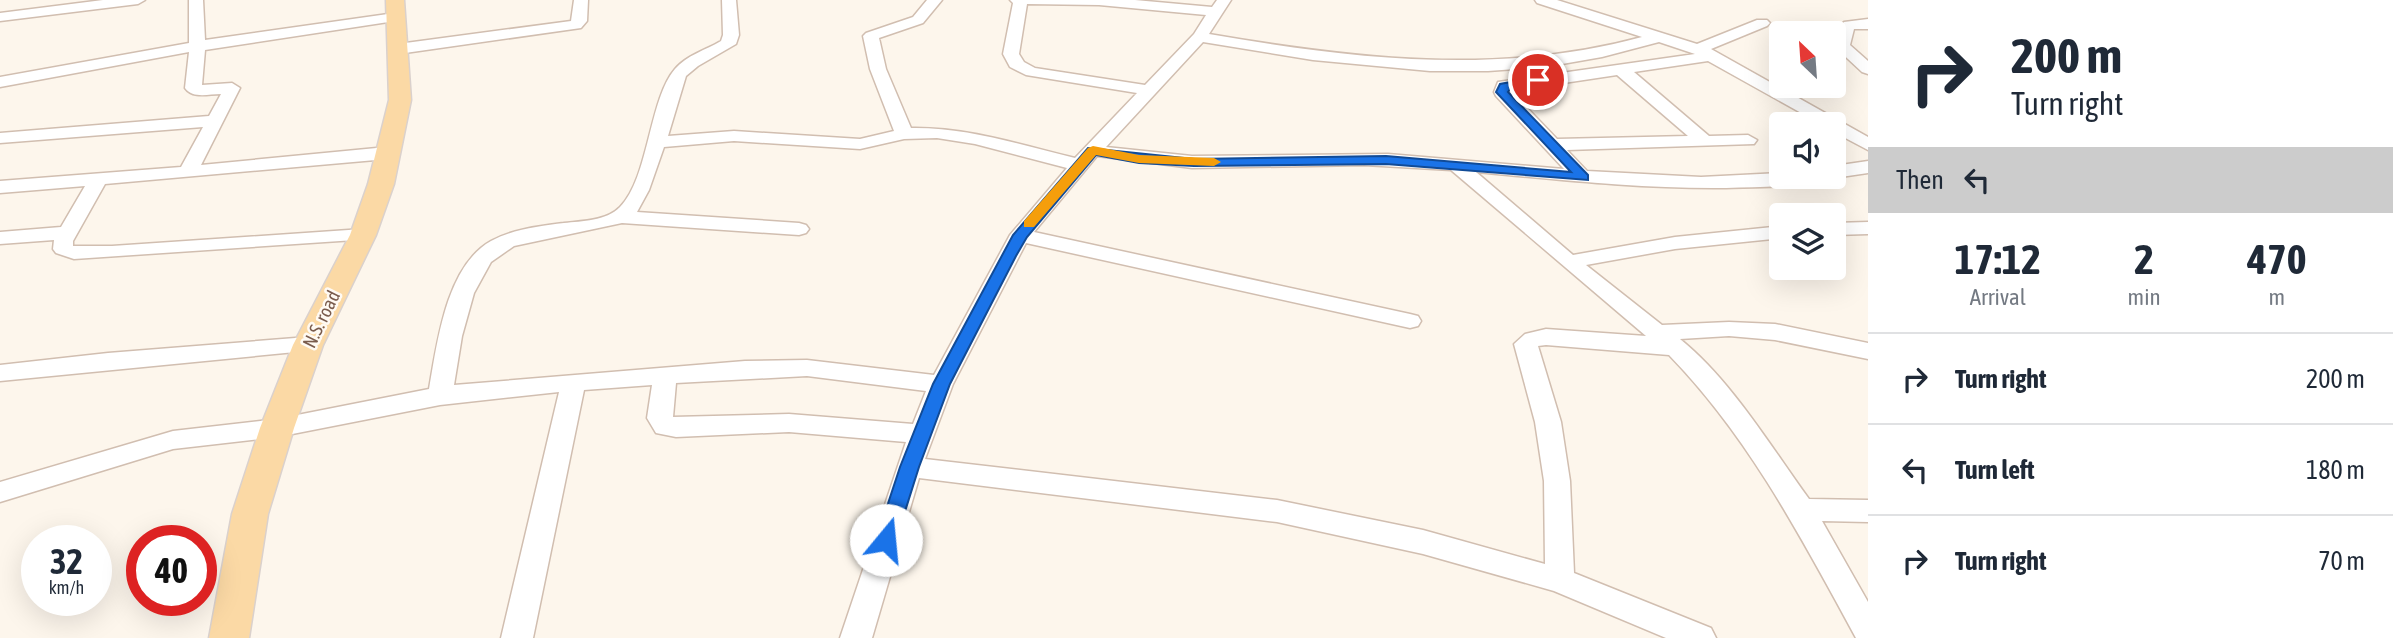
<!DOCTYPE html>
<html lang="en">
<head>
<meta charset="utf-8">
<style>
	body { margin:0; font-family:"Asap Condensed",sans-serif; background:#f6f6f7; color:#1f2937; height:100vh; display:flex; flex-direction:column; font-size:26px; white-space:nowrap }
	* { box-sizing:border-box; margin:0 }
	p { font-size:23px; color:#747a83 }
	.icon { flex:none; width:38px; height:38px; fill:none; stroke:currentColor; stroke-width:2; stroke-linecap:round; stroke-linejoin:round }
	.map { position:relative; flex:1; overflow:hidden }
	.drawer { display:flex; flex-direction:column; background:#fff; width:525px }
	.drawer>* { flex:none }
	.guide { background:#fff; color:#1f2937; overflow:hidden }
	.needle { width:46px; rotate:335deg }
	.buttons { position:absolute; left:1769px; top:21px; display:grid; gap:14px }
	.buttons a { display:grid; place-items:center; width:77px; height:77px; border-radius:7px; background:#fff; box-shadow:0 7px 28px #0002; font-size:35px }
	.speed { position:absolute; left:21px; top:525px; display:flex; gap:14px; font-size:35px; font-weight:700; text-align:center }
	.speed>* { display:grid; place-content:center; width:91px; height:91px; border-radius:50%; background:#fff; box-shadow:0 7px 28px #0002; line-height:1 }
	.speed small { font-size:18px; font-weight:400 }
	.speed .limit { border:10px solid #d22; background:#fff; color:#111 }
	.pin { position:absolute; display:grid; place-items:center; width:60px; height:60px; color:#fff; margin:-30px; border:4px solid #fff; border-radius:50%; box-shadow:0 2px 7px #0007 }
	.me { position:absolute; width:77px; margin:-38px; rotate:17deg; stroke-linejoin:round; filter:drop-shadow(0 0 5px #0008) }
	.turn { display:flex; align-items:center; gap:24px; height:147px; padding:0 28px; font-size:32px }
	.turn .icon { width:91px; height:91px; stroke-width:2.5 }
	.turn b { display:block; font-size:49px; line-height:60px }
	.then { display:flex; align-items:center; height:66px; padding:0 28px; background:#0003; gap:14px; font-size:26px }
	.eta { display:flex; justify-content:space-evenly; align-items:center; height:119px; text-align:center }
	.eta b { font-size:42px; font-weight:700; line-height:49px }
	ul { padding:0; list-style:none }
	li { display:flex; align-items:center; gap:21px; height:91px; padding:0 28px; border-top:2px solid #e0e1e3 }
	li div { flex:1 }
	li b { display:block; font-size:26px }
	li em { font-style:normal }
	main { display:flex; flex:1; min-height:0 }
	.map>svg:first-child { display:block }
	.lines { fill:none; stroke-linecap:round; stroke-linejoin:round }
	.minor-casing { stroke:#d1beb0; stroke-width:3 }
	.major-casing { stroke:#dad1cd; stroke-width:3 }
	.minor { fill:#fff; fill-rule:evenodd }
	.major { fill:#fbd9a5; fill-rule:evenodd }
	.route { fill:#1a73e8; stroke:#114b97; stroke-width:2 }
	.slow { fill:#f59e0b }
	.labels { text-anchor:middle; stroke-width:5; stroke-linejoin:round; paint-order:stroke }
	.street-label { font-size:19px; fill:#7a5c4d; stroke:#fffaf3 }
</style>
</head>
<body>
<main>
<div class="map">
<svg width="1868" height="638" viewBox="0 0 1868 638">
	<rect width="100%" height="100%" fill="#fdf6ec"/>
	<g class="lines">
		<g class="minor-casing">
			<path id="minor" d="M 103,0 L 145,0 L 138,4 L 0,21 L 0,13 Z
				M 189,0 L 203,0 L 205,40 L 395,13 L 402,17 L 395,21 L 205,50 L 202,85 L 232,83 L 240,88 L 201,165 L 387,147 L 396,153 L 387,159 L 105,184 L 73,241 L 73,246 L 112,246 L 363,229 L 370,231 L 373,235 L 370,239 L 74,259 L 56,253 L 53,249 L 54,240 L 0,244 L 0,232 L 61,227 L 85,186 L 0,193 L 0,181 L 181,167 L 203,127 L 0,143 L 0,133 L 209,116 L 221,94 C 208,94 193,99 185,88 L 189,52 L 0,87 L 0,77 L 189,43 Z
				M 574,0 L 588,0 L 587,21 L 581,28 L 398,54 L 390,49 L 398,44 L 571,21 Z
				M 722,0 L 736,0 L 739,35 L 736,44 L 698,66 L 686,76 L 668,136 L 734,131 L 860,139 L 894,131 L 870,69 L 863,36 L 866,33 L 913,17 L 927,0 L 942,0 L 923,23 L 879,38 L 886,69 L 911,128 C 967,127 1021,145 1075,158 L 1137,93 L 1026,75 L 1010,67 L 1003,54 L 1013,3 L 1010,0 L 1135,0 L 1212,7 L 1217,0 L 1231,0 L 1209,34 C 1354,59 1499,76 1642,37 L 1537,3 L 1535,0 L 1557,0 L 1697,44 L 1757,20 L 1767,20 L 1770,23 L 1767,26 L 1711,49 L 1868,137 L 1868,150 L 1834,132 L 1834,124 L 1821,124 L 1708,61 L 1634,72 L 1709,136 L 1748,135 L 1757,140 L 1754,144 L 1567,150 L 1587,171 L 1701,177 L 1782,173 L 1782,177 L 1814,177 L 1812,181 C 1785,188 1754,187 1726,188 C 1642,189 1560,180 1476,172 L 1573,255 L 1675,237 L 1782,226 L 1782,238 L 1675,249 L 1586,265 L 1662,325 L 1729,322 L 1775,324 L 1868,343 L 1868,359 L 1775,340 L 1729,336 L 1680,339 C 1731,380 1771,447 1809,499 L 1868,500 L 1868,522 L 1822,521 L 1868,602 L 1868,638 L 1856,638 C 1802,539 1749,437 1669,355 L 1546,345 L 1538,346 L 1561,422 L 1570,481 L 1574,573 L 1711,628 L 1716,638 L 1666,638 L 1554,591 L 1423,554 L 1277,522 L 919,478 L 872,638 L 840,638 L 906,442 L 789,432 L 676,437 L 656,433 L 647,418 L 652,385 L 584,390 L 533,638 L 501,638 L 559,392 L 440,405 L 277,437 L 173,449 L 0,502 L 0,482 L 173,431 L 277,419 L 429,389 C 437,344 446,266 491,241 C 513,229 540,226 564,223 C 582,221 606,221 620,207 C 649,178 649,99 675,69 C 687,55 706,50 721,41 L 723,35 ZM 1027,4 L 1099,5 L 1206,15 L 1194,34 L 1145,85 L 1035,68 L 1024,62 L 1019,54 ZM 1203,42 L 1313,60 L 1430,71 L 1488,71 L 1545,67 L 1602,57 L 1659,42 L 1695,54 L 1498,82 L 1494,92 L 1496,96 L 1564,169 L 1388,154 L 1192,156 L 1106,147 ZM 1617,75 L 1688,136 L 1557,139 L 1511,91 ZM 937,138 L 975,144 L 1067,168 L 1010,235 L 934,375 L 807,360 L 745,361 L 454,385 L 462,336 L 474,293 L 491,262 L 514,246 L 622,223 L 799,235 L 806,233 L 809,229 L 806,225 L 799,223 L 637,212 L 649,190 L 664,147 L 734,141 L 860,149 L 904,139 ZM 1097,156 L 1192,168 L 1364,165 L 1451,170 L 1646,336 L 1546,329 L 1525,334 L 1514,344 L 1535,422 L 1544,481 L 1545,564 L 1423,530 L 1277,500 L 925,459 L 953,384 L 1026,243 L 1410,328 L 1418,326 L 1421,321 L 1418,316 L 1410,314 L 1034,232 ZM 807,376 L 926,391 L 913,424 L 789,414 L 673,417 L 676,383 Z
				M 1868,19 L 1868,29 L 1854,29 L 1850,45 L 1868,61 L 1868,74 L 1862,72 L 1834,46 L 1835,34 L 1844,22 Z
				M 1868,161 L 1868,173 L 1834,178 L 1830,177 L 1834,177 L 1834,166 Z
				M 1868,222 L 1868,234 L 1834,235 L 1834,223 Z
				M 308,337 L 316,340 L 320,345 L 316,350 L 0,381 L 0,365 L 108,353 Z"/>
		</g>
		<g class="major-casing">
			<path id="major" d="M 386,0 L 404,0 L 411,100 L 394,184 L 376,235 L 323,345 L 294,428 L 268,514 L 249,638 L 209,638 L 232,514 L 260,428 L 293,345 L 350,235 L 368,184 L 389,100 Z"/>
		</g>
		<use href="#minor" class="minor"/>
		<use href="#major" class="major"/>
	</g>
	<path class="route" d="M 1538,77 L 1542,78 L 1542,83 L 1512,87 L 1508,92 L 1588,175 L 1588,180 L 1386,164 L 1194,166 L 1139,163 L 1096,155 L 1027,237 L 1016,256 L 950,384 L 919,467 L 896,540 L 893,546 L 886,548 L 879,546 L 876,540 L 900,467 L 933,384 L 1013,235 L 1088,148 L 1194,159 L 1386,156 L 1571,172 L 1496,92 L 1500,84 Z"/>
	<path class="slow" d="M 1093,146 L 1139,155 L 1214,158 L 1221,162 L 1214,166 L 1139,163 L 1096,155 L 1034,227 L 1024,227 L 1024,221 L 1088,148 Z"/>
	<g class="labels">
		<g class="street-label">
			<text transform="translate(321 319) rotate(-64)" y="7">N.S. road</text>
		</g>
	</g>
</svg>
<div class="buttons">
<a><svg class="needle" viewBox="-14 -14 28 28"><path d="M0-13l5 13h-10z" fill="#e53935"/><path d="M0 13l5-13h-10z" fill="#747a83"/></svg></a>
<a><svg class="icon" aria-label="sound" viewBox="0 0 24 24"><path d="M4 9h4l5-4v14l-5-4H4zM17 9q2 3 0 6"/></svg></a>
<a><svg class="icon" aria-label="layers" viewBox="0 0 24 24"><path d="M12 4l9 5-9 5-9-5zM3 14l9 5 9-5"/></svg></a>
</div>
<div class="speed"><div>32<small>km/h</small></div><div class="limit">40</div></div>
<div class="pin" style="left:1538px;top:80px;background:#d93025"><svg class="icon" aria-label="arrive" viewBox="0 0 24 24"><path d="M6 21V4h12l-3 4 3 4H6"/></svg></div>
<svg class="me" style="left:886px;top:540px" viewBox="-20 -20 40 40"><circle r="19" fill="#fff"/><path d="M0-13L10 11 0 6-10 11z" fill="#1a73e8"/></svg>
</div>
<section class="drawer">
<div class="guide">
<div class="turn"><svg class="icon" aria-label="right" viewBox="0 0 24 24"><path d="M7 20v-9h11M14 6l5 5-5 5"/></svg><div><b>200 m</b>Turn right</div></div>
<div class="then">Then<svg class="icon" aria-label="left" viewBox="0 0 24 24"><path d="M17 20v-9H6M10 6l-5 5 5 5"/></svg></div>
</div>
<div class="eta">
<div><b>17:12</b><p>Arrival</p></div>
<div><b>2</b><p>min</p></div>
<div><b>470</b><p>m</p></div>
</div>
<ul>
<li><svg class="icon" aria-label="right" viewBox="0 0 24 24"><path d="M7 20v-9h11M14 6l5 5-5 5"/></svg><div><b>Turn right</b></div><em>200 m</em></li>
<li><svg class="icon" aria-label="left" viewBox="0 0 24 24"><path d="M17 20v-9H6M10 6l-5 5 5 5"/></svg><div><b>Turn left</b></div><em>180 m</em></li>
<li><svg class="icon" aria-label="right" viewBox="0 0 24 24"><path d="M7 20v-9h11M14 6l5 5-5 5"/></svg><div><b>Turn right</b></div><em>70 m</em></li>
</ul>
</section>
</main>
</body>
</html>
